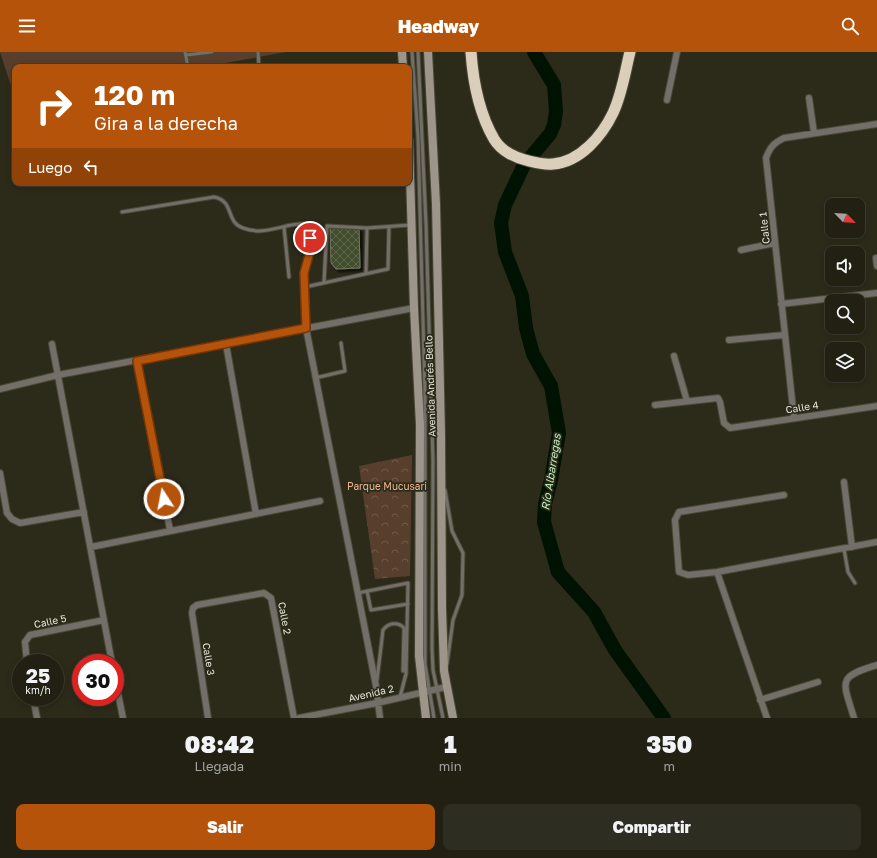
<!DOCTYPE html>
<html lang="es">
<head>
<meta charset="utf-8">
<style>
	body { margin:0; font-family:"Golos Text",sans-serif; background:#2d2d21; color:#f1f3f6; height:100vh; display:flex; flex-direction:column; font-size:15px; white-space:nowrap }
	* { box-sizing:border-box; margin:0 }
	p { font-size:13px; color:#a2a3a0 }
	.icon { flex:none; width:22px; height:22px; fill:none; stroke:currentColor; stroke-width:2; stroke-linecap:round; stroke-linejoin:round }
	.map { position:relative; height:666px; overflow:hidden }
	.sheet { display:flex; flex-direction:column; background:#212013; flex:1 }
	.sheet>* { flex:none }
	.guide { position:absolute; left:12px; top:12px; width:400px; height:122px; border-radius:8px; box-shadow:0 2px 6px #0003,0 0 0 1px #3e3e33; background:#b45309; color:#fff; overflow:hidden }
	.needle { width:26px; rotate:115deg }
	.tools { position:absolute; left:825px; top:146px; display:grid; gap:8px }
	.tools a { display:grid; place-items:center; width:40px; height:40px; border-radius:8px; background:#212013; box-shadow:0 2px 6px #0003,0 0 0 1px #3e3e33; font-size:20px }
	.speed { position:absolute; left:12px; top:602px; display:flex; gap:8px; font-size:20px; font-weight:700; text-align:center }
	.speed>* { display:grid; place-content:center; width:52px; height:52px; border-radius:50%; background:#212013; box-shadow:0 2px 6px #0003,0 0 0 1px #3e3e33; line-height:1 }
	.speed small { font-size:10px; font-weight:400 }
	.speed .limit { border:6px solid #d22; background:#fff; color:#111 }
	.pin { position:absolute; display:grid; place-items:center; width:34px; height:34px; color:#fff; margin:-17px; border:2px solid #fff; border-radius:50%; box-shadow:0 1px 4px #0007 }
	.me { position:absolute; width:44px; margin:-22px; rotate:349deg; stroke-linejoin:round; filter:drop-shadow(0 0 3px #0008) }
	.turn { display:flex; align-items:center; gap:14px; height:84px; padding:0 16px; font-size:18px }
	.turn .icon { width:52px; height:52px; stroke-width:2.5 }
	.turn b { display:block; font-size:28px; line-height:34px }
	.then { display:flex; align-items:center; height:38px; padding:0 16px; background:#0003; gap:8px; font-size:15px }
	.eta { display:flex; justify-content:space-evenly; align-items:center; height:68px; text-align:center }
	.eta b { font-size:24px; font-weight:800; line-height:28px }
	.button { display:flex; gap:8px; margin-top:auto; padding:8px 16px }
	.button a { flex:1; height:46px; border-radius:8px; background:#b45309; color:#fff; font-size:16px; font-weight:800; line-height:46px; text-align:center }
	.button a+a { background:#2d2d21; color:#f1f3f6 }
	header { display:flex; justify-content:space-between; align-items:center; height:52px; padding:0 16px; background:#b45309; color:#fff; font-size:18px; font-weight:800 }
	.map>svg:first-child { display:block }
	.park { fill:url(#park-crowns) }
	.garden { fill:#573e2d }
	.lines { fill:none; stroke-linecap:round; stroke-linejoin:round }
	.river { stroke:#001302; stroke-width:14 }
	.building { fill:url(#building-cross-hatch); stroke:#717866; filter:url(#shadow) }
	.lane-casing { stroke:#4a4838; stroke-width:5 }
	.street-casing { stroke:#4a4838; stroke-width:8 }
	.secondary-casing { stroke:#4a4838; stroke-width:10 }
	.highway-casing { stroke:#4a4838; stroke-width:13 }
	.lane { stroke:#736e67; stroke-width:3 }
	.street { stroke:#736e67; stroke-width:6 }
	.secondary { stroke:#9d9589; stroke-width:8 }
	.highway { stroke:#dbcfbc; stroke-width:11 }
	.route-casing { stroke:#753606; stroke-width:10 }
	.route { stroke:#b45309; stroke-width:7 }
	.labels { text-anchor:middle; stroke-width:3.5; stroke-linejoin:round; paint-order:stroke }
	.street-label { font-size:10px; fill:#e5e4d9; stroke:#2c2a19 }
	.park-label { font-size:10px; fill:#eeb792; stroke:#2c2a19 }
	.water-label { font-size:11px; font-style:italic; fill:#bdefc1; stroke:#2c2a19 }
</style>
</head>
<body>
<header><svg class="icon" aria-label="menu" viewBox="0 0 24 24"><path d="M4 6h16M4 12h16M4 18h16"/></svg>Headway<svg class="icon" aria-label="search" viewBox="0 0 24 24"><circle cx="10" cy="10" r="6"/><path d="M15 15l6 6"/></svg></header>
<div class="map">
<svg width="877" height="666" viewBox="0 0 877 666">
	<defs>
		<pattern id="park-crowns" width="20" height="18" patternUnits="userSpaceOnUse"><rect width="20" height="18" fill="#573e2d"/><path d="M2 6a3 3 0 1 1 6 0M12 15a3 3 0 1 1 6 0" fill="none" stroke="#6f5a4b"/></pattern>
		<pattern id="building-cross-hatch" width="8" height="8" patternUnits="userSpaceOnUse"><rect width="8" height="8" fill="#434e2f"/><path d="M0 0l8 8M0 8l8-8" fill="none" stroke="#5e674d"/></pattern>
		<filter id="shadow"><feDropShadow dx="3" dy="3" stdDeviation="1" flood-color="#0009"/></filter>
	</defs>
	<rect width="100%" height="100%" fill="#2c2a19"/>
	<path class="park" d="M 412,403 L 410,524 L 375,527 L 359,414 Z"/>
	<path class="garden" d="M 0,0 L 286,0 L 204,15 L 15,15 L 15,40 L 13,40 Z"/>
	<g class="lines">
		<path class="river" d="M 534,0 L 554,33 L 556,59 L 554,73 L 550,82 L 524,113 L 505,153 L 501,171 L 505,200 L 522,244 L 526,276 L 533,302 L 551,334 L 559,381 L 551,428 L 545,452 L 544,470 L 558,520 L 594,560 L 615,598 L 664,666"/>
	</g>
	<path class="building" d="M 330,174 L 359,175 L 360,216 L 336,217 L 331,211 Z"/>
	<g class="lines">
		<g class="lane-casing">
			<path id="lane" d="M 185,0 L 188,15
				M 258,0 L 259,15
				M 412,0 L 418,85 L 425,342 L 425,612 L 434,666
				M 418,0 L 426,172 L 433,409 L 432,596 L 433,618 L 443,666
				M 186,3 L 212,0
				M 122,160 L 214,145 C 235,149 225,170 243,176 C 266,185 285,170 307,172 C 316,187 309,207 304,221
				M 284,175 L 289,225
				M 366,221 L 367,176
				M 324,230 L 327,174 L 367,176 L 411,173
				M 305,235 L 388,217 L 389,176
				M 315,326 L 345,319 L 341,291
				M 445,438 L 452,479 L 463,501 L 462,543 L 453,568 L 447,612
				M 844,497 L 848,520 L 855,531
				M 367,539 L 371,558 L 408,552
				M 358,541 L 408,531 L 406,622 L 400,645
				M 377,628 L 383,578 C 388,571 398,569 404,576 L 403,619"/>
		</g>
		<g class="street-casing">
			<path id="street" d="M 809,46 L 814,81
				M 667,48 L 677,0
				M 741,198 L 775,191
				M 876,206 L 877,214
				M 304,221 L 306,276 L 376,634 L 380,666
				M 781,252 L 877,241
				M 729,288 L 784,283
				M 52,292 L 112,611
				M 226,292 L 256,462
				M 674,304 L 687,349
				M 137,309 L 170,478
				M 0,337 L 58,323 L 414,256
				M 655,353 L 718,346 L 720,350 L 724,371 L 730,376 L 877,354
				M 794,366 L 766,106 C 770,95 774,91 784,86 L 877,72
				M 0,421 L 7,461 L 12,467 L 20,471 L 84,460
				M 844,430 L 852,495
				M 784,443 L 679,460 L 675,468 L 679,520 L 688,523 L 717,520 L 877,490
				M 91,495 L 320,449
				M 717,520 L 767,666
				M 27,611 L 25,590 L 30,583 L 104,568
				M 115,626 L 123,666
				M 33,645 L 37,666
				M 760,648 L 818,630
				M 208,666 L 192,561 L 193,556 L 197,553 L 264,541 L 271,546 L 294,666
				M 299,666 L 377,651 L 446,635
				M 854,666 C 843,629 836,625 877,613"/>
		</g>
		<g class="secondary-casing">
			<path id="secondary" d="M 402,0 L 403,15
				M 428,0 L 436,152 L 441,383 L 442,556 L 444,619 L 453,666
				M 409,88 L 414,256 L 420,373 L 419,604 L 426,666"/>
		</g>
		<g class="highway-casing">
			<path id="highway" d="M 471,0 C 473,29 479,61 494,87 C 501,99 516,106 529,109 C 537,111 545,113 553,112 C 580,110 602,84 613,61 C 622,42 625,20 630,0"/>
		</g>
		<use href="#lane" class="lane"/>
		<use href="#street" class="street"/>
		<use href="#secondary" class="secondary"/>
		<use href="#highway" class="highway"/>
	</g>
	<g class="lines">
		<g class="route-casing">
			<path id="route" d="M 164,447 L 137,309 L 306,276 L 304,221 L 311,196 L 310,186"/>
		</g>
		<use href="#route" class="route"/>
	</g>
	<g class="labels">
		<g class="street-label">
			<text transform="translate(764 176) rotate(-96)" y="4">Calle 1</text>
			<text transform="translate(430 334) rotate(-92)" y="4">Avenida Andrés Bello</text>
			<text transform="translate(802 355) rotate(-9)" y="4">Calle 4</text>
			<text transform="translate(285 566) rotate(79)" y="4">Calle 2</text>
			<text transform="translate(50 569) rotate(-12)" y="4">Calle 5</text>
			<text transform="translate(209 607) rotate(81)" y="4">Calle 3</text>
			<text transform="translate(371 641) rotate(-13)" y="4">Avenida 2</text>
		</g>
		<g class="park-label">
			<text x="387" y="438">Parque Mucusari</text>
		</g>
		<g class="water-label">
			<text transform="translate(551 420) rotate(-81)" y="4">Río Albarregas</text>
		</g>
	</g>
</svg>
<div class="tools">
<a><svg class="needle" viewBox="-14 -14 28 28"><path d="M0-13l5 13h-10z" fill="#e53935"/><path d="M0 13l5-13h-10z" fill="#a2a3a0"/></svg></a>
<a><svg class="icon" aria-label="sound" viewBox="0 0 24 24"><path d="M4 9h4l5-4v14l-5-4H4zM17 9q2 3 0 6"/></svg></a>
<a><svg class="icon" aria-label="search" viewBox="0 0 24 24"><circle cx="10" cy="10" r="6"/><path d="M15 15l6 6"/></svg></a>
<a><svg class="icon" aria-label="layers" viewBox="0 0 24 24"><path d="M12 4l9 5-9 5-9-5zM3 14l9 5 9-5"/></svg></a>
</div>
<div class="speed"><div>25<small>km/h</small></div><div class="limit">30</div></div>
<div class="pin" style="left:310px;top:186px;background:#d93025"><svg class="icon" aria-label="arrive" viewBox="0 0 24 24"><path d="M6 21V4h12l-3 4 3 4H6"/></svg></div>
<svg class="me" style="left:164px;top:447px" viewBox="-20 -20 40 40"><circle r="17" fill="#b45309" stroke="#fff" stroke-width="3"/><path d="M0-11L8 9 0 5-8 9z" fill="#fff"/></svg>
<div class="guide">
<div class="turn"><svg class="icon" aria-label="right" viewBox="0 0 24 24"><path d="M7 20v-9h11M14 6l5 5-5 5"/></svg><div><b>120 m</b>Gira a la derecha</div></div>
<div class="then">Luego<svg class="icon" aria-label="left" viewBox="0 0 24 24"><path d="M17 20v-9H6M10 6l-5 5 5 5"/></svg></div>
</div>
</div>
<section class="sheet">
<div class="eta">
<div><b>08:42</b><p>Llegada</p></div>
<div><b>1</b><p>min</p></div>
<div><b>350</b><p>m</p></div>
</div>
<div class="button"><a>Salir</a><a>Compartir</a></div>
</section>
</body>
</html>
